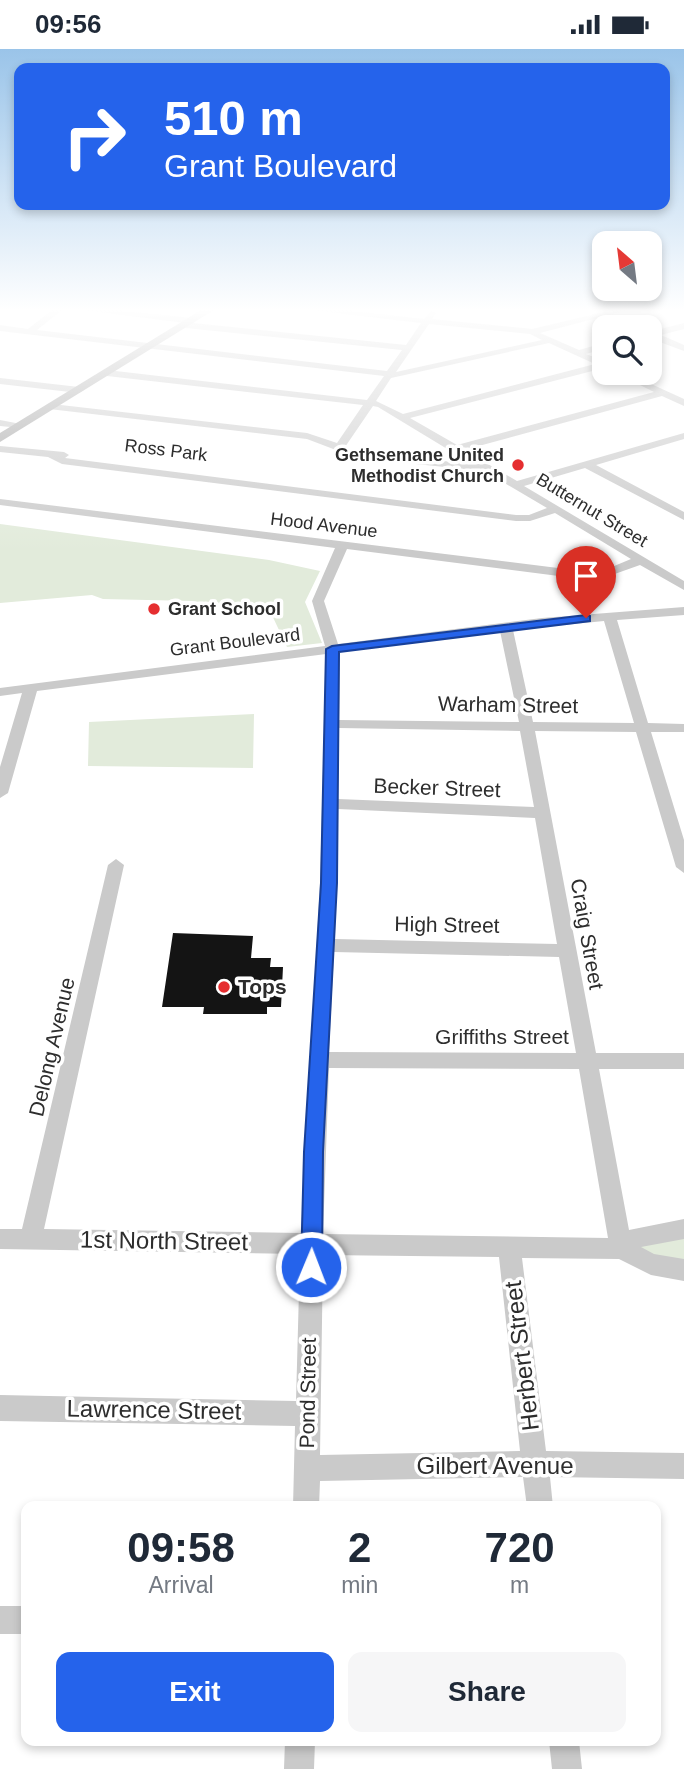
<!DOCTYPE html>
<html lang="en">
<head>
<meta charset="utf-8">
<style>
	body { margin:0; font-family:Arial,sans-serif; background:#f6f6f7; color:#1f2937; height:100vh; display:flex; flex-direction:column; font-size:26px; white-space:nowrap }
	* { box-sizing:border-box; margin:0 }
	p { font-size:23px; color:#747a83 }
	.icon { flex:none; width:38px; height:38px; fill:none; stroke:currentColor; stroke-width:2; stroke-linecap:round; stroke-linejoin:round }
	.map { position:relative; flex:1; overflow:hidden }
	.side { position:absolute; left:21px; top:1452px; width:640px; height:245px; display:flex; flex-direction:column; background:#fff; border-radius:14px; box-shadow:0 4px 10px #0003 }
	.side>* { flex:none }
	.hud { position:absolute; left:14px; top:14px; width:656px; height:147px; border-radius:14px; box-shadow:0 4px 10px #0003; background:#2563eb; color:#fff; overflow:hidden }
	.needle { width:46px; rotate:332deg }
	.controls { position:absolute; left:592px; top:182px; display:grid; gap:14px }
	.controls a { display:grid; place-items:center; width:70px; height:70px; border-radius:14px; background:#fff; box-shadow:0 4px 10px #0003; font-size:35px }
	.pin { position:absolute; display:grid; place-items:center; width:60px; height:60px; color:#fff; margin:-72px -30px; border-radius:50% 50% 50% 0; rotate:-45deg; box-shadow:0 0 7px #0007 }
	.pin .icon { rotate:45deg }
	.me { position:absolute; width:77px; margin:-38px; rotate:1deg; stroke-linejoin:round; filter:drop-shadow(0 0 5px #0008) }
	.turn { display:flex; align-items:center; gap:24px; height:147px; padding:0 35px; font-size:32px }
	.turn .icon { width:91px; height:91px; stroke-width:2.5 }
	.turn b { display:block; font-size:49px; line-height:60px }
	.eta { display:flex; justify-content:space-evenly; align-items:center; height:119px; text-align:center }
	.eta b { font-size:42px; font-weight:600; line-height:49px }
	.primary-button { display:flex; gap:14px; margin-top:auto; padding:14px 35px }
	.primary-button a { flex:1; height:80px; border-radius:14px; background:#2563eb; color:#fff; font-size:28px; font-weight:600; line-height:80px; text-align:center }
	.primary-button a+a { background:#f6f6f7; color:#1f2937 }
	.status { display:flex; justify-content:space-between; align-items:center; height:49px; padding:0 35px; background:#fff; direction:ltr }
	.status svg { height:19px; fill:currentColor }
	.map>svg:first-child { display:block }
	.green { fill:#e2ebdb }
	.building { fill:#141414 }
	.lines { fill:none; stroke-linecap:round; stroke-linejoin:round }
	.minor { fill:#cacaca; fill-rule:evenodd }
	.major { fill:#a5a5a5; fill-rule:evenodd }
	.route { fill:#2563eb; stroke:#184099; stroke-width:2 }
	.poi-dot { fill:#e52e30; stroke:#fff; stroke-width:2.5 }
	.labels { text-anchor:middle; stroke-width:7; stroke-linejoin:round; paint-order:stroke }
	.far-street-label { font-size:18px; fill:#2d2d2d; stroke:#fff }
	.far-poi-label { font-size:18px; font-weight:bold; fill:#2d2d2d; stroke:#fff; text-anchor:end }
	.street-label { font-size:21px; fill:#2d2d2d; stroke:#fff }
	.poi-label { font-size:21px; font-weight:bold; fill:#2d2d2d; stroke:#fff; text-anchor:start }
	.near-street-label { font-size:24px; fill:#2d2d2d; stroke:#fff }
</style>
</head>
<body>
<div class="status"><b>09:56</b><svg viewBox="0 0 49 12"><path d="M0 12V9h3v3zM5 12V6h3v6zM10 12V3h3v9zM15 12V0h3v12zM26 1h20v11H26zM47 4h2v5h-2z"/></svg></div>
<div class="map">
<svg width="684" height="1720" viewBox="0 0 684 1720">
	<rect width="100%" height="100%" fill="#fff"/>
	<path class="green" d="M 0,475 L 269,511 L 320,522 L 305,553 L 322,594 L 287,598 L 270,562 L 192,552 L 103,550 L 92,546 L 0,554 Z
		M 254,665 L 253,719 L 88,717 L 89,673 Z
		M 684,1185 L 684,1212 L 644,1205 L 639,1200 L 640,1194 Z"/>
	<path class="building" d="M 173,884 L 253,887 L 251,909 L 271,909 L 270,918 L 283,918 L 281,958 L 267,958 L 267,965 L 203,965 L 204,958 L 162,958 Z"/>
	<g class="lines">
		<path class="minor" d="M 52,261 L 62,261 L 37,281 L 387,322 L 402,301 L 186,279 L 182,276 L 185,274 L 83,261 L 115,261 L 192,269 L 196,272 L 193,274 L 406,296 L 421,274 L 311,261 L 344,261 L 424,270 L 432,261 L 436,264 L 432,270 L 532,280 L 612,261 L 628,261 L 540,284 L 579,301 L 604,294 L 604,300 L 586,305 L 604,312 L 604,319 L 410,369 L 457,396 L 654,343 L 616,324 L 627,324 L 684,350 L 684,357 L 662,347 L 464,401 L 517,432 L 684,384 L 684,390 L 596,416 L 684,463 L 684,471 L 585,419 L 524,437 L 684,532 L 684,541 L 640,516 L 609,527 L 582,530 L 347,500 L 324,552 L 338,595 L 542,569 L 684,558 L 684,566 L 617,571 L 648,674 L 684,675 L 684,683 L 651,683 L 684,791 L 684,824 L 676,818 L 636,683 L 535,682 L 596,1004 L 684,1004 L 684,1020 L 599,1020 L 629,1181 L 684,1170 L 684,1190 L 641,1198 L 654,1205 L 684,1210 L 684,1232 L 651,1226 L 619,1210 L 522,1209 L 546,1402 L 684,1404 L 684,1430 L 550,1428 L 553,1458 L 527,1458 L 523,1428 L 320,1432 L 319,1458 L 293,1458 L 295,1377 L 0,1372 L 0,1346 L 296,1352 L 300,1205 L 0,1200 L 0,1180 L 22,1180 L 108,816 L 116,810 L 124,816 L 44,1180 L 301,1184 L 320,834 L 326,605 L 37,642 L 8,744 L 0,749 L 0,718 L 22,644 L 0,647 L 0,639 L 325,597 L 312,552 L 335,499 L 0,456 L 0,450 L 582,522 L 607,520 L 631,510 L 555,464 L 530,472 L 516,472 L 62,415 L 48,408 L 0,403 L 0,397 L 64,403 L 69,406 L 65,409 L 516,466 L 529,466 L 547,459 L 484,422 L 357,409 L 307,390 L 49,360 L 47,358 L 52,355 L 307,384 L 337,394 L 363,356 L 107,327 L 102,324 L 107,321 L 367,351 L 384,327 L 0,282 L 0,276 L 28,280 ZM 429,275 L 530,285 L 542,291 L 396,323 ZM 549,294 L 595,315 L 403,365 L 376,352 L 391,329 ZM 373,357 L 378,358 L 472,415 L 358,403 L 345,398 ZM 604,572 L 634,674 L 533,673 L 513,581 ZM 500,582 L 519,673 L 339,671 L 340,603 ZM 339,679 L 520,682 L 534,758 L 338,750 ZM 338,760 L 535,769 L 557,895 L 335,890 ZM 334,903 L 559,908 L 576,1004 L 329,1003 ZM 329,1019 L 579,1020 L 608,1189 L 323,1185 ZM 323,1206 L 499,1208 L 520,1402 L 320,1406 Z
			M 684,274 L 684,280 L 661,286 L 684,296 L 684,302 L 649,289 L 649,283 Z
			M 0,329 L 79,338 L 84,341 L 79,344 L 0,335 Z
			M 0,371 L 26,376 L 21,379 L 0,377 Z
			M 0,1557 L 26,1557 L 26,1585 L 0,1585 Z
			M 285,1692 L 315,1692 L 314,1720 L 284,1720 Z
			M 549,1692 L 579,1692 L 582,1720 L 552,1720 Z"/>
		<path class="major" d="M 201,261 L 214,261 L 0,393 L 0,384 Z"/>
	</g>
	<linearGradient id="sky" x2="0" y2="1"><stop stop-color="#9ac4e9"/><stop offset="0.52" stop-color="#fff"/><stop offset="1" stop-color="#fff" stop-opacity="0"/></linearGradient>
	<rect width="684" height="502" fill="url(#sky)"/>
	<path class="route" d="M 586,566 L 590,567 L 590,572 L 339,603 L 337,834 L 323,1103 L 322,1218 L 319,1225 L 311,1228 L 304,1225 L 301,1218 L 304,1103 L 321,834 L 326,600 L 332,597 Z"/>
	<g class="poi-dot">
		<circle cx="518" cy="416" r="7"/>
		<circle cx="154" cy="560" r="7"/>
		<circle cx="224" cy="938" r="7"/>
	</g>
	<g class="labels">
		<g class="far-street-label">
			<text transform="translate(166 401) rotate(7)" y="6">Ross Park</text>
			<text transform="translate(592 461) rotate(31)" y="6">Butternut Street</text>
			<text transform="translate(324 476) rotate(7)" y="6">Hood Avenue</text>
			<text transform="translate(235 593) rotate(-7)" y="6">Grant Boulevard</text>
		</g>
		<g class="far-poi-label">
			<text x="504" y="412">Gethsemane United<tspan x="504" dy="21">Methodist Church</tspan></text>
			<text x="168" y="566" text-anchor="start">Grant School</text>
		</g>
		<g class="street-label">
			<text transform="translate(508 656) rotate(1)" y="7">Warham Street</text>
			<text transform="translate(437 739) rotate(2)" y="7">Becker Street</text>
			<text transform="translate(447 876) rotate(1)" y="7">High Street</text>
			<text transform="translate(587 885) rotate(80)" y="7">Craig Street</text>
			<text x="502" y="995">Griffiths Street</text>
			<text transform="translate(52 998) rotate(-77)" y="7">Delong Avenue</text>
			<text transform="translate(308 1344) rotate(-89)" y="7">Pond Street</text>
		</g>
		<g class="poi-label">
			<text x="238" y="945">Tops</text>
		</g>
		<g class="near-street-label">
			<text transform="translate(164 1192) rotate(1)" y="8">1st North Street</text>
			<text transform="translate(522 1307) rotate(-97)" y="8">Herbert Street</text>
			<text transform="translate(154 1361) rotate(1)" y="8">Lawrence Street</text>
			<text x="495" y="1425">Gilbert Avenue</text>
		</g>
	</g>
</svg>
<div class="controls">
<a><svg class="needle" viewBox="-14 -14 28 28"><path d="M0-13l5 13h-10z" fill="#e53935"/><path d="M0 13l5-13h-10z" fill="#747a83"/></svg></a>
<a><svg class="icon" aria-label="search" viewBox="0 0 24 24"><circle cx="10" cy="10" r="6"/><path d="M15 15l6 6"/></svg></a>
</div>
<div class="pin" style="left:586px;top:569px;background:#d93025"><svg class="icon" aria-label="arrive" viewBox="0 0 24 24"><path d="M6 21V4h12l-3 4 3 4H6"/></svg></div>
<svg class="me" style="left:311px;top:1218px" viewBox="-20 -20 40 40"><circle r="17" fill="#2563eb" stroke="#fff" stroke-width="3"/><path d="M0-11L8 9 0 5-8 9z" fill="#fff"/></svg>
<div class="hud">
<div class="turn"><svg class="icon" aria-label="right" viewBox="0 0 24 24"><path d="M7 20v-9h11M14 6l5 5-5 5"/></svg><div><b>510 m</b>Grant Boulevard</div></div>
</div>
<section class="side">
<div class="eta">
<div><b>09:58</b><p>Arrival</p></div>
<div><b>2</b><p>min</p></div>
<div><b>720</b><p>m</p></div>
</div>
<div class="primary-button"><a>Exit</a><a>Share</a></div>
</section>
</div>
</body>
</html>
